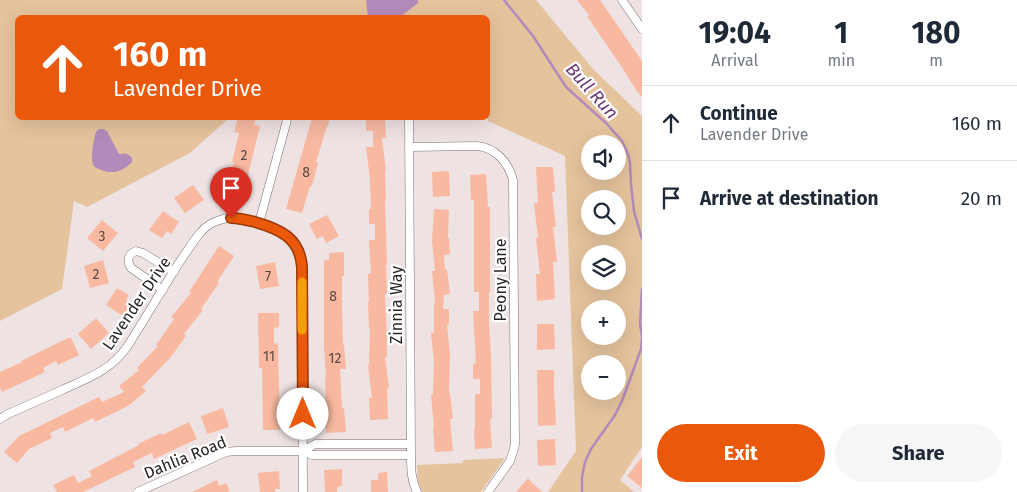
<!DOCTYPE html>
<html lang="en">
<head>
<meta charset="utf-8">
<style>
	body { margin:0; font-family:"Fira Sans",sans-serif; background:#f6f6f7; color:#1f2937; height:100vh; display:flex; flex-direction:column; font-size:19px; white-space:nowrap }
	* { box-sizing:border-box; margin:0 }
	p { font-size:16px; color:#747a83 }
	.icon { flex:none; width:28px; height:28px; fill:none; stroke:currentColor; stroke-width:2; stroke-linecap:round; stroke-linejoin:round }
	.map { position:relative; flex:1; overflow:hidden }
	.panel { display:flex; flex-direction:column; background:#fff; width:375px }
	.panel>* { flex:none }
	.banner { position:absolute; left:15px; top:15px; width:475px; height:105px; border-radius:8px; box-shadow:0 5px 20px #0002; background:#ea580c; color:#fff; overflow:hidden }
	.fabs { position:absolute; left:581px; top:135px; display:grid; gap:10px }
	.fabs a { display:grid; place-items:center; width:45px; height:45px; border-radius:50%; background:#fff; box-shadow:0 5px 20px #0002; font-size:25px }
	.pin { position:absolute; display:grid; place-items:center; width:42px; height:42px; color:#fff; margin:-51px -21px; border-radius:50% 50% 50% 0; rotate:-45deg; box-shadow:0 0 5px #0007 }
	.pin .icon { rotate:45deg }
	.me { position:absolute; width:55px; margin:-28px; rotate:0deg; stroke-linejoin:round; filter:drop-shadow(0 0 4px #0008) }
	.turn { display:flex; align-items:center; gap:18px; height:105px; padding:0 15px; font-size:22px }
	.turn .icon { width:65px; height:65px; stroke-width:2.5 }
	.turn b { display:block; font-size:35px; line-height:42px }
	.eta { display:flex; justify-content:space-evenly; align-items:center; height:85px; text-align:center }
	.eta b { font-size:30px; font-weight:700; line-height:35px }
	.primary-button { display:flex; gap:10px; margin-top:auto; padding:10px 15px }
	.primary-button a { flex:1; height:58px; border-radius:30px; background:#ea580c; color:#fff; font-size:20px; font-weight:700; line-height:58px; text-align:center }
	.primary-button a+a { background:#f6f6f7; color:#1f2937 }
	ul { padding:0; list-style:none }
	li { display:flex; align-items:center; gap:15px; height:75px; padding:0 15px; border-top:1px solid #e0e1e3 }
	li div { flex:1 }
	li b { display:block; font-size:19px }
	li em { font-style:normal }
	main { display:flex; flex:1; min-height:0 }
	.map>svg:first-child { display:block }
	.green { fill:#e5c39d; fill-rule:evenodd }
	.water { fill:#b38bba }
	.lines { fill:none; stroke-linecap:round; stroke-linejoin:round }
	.stream { stroke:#b38bba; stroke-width:2.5 }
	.building { fill:#f8b9a0 }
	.minor-casing { stroke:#7b7070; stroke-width:9 }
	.minor { stroke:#fff; stroke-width:8 }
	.route-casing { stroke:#983908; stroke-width:12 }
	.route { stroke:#ea580c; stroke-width:9 }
	.slow { stroke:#f59e0b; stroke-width:9 }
	.labels { text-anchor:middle; stroke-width:4.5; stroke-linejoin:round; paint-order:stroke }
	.number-label { font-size:14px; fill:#5c4843 }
	.street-label { font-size:16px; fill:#282324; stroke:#fff }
	.water-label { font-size:18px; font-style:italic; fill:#6a3773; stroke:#fff }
</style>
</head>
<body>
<main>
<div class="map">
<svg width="642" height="492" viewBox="0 0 642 492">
	<rect width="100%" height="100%" fill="#efe2e3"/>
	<path class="green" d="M 0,0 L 536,0 L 594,70 L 642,116 L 642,447 L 620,480 L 634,492 L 548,492 L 576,451 L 565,156 L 488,121 L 487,118 L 488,118 L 488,18 L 18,18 L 18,118 L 229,118 L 190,153 L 87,207 L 74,201 L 62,289 L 0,321 ZM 590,144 L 618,144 L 618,171 L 590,171 ZM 590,199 L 618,199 L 618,226 L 590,226 ZM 590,254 L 618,254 L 618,281 L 590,281 ZM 590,309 L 618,309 L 618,336 L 590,336 ZM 590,364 L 618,364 L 618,391 L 590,391 Z
		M 505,458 L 481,492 L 422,492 L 418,482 L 417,465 L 463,463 L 463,460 Z"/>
	<path class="water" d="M 366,0 L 418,0 L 418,3 L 400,17 L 368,17 Z
		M 99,129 L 103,129 L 107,131 L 119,154 C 125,153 128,153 132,158 L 132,162 C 123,172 111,175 99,169 C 96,168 94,167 93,164 C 90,157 94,139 96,132 Z"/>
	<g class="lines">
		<path class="stream" d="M 504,0 L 533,36 L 566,87 L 607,124 L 622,141 L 628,154 L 630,163 L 631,184 L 634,211 L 642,239
			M 642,289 L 640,324 L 642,336
			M 582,492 L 582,477 L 585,462 L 591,449 L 615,415 L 622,401 L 641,349 L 642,338"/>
	</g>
	<path class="building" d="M 577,0 L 600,0 L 642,61 L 642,97 L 636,90 L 623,69 L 587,16 L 589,15 Z
		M 238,118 L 256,118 L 254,125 L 260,126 L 242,199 L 226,195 L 234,162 L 232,162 L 239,133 L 234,132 Z
		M 312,118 L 330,118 L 328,126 L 327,126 L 316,162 L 318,163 L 312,186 L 310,186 L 302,213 L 286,209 Z
		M 366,118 L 385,118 L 386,138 L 382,138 L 386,170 L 385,171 L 386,201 L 385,201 L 387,265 L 386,265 L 387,294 L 385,294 L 387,339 L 387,357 L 385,357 L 389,388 L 387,389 L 388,419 L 370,420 L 369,398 L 372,398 L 368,366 L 369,365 L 370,328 L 369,328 L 368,302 L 369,302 L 368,274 L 371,273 L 369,240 L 375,240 L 375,224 L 369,224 L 369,209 L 371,209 L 370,180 L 366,147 L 373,147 L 373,131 L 366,131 Z
		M 536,167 L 553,167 L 555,192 L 552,192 L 556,227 L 553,227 L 557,262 L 553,262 L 555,299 L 537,301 L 536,274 L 540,274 L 536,238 L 538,238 L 534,203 L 538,203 Z
		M 449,171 L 450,196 L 433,197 L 432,172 Z
		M 486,174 L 488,207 L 490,207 L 490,292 L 489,292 L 489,325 L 491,355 L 492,419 L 490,419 L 492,448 L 475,449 L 474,428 L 475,428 L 475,394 L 480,394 L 480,379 L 473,379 L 473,364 L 476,363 L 473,311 L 479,311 L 479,292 L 474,292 L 474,200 L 471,200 L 470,175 Z
		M 193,185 L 204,200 L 185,213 L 174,198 Z
		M 434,209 L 449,210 L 448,238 L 449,238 L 450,254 L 444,255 L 445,270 L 447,269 L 450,294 L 444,295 L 443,309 L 449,309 L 449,325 L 447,325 L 450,354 L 449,393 L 450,393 L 453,419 L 450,419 L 453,451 L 435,452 L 433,427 L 434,427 L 431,395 L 433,394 L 434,362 L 431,333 L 434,333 L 434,303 L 435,303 L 432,271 L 435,271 L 432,240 Z
		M 163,211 L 179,222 L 171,234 L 167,231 L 162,238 L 149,230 Z
		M 327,215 L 339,236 L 326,243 L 323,236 L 317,239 L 309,224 Z
		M 102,220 L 118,233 L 103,251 L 87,238 Z
		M 219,246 L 234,256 L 217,282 L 219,283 L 201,309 L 203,310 L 184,334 L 186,336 L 170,358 L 142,387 L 146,391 L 128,406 L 95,422 L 93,418 L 65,432 L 63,427 L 50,433 L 52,438 L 29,449 L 17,463 L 4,452 L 19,436 L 99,397 L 102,402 L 124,392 L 119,386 L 139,370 L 137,368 L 158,346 L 156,345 L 174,319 L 171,317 L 191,293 L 189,292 Z
		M 344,252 L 344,276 L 342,276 L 342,307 L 343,345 L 344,345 L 346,369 L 340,369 L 342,408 L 344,408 L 346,432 L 326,433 L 325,409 L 326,409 L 325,378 L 326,378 L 324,347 L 324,260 L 329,260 L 329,253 Z
		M 103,260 L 109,283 L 90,288 L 84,266 Z
		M 275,262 L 279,286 L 260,289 L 256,266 Z
		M 117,288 L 129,295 L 126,300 L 134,305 L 126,318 L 106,305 Z
		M 258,313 L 279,313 L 279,327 L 274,328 L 274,344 L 278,343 L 280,430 L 263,430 L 262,368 L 259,368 Z
		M 96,318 L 109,333 L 91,349 L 78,334 Z
		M 537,324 L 554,324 L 555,349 L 537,350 Z
		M 68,338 L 71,338 L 79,355 L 58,365 L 56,361 L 43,368 L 45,372 L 2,392 L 0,388 L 0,372 L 22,362 L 21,361 Z
		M 537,370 L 554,370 L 554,399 L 555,399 L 556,425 L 538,426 Z
		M 223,408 L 229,427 L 207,434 L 201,416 Z
		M 189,422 L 197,439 L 154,459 L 152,453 L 133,462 L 135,467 L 83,492 L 57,492 L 53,485 L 74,475 L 78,483 L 92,476 L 89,471 L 139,445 L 138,444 L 161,433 L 162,435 Z
		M 555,439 L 556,465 L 538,466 L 537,440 Z
		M 642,457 L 642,488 L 627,476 Z
		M 342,469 L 342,486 L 337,487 L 337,492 L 325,492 L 324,470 Z
		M 279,471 L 280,489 L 275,489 L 275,492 L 260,492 L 258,473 Z
		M 387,472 L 388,492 L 371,492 L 371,480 L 378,480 L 378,473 Z
		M 528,478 L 531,482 L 543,492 L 516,492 Z
		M 217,480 L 219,486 L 226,483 L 230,492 L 192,492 Z"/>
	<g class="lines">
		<g class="minor-casing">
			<path id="minor" d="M 622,0 L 642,29
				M 409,118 L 411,455 C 411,468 411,480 417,492
				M 410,147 L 477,146 C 496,148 508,162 513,180 L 515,445 L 510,461 L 488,492
				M 259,223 L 286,124 L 287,118
				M 163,290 L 131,268 C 127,261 127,255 136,251 L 143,253 L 174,272
				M 0,419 L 8,414 C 26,406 44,398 62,390 C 88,378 110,371 127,347 C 145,319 161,291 179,263 C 186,253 193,241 201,232 C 206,226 213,222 220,220 C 236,214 254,222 268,226 C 288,233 301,246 302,267 L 303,492
				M 303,451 L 315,444 L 410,444
				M 138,492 L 226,452 L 236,451 L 303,451 L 312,455 L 411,455"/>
		</g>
		<use href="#minor" class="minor"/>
	</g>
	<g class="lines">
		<g class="route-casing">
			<path id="route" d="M 231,218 C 239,218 247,220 255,222 C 280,229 300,238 302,267 L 303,414"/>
		</g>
		<use href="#route" class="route"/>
		<path class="slow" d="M 302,282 L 302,330"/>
	</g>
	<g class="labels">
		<g class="number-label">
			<text x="244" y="160">2</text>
			<text x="306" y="177">8</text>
			<text x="102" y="241">3</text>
			<text x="96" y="279">2</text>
			<text x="268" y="281">7</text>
			<text x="333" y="301">8</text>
			<text x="269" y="361">11</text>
			<text x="335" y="363">12</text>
		</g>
		<g class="street-label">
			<text transform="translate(500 280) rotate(-90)" y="6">Peony Lane</text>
			<text transform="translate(136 303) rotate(-56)" y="6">Lavender Drive</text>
			<text transform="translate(396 305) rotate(-90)" y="6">Zinnia Way</text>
			<text transform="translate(185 457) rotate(-22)" y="6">Dahlia Road</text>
		</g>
		<g class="water-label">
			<text transform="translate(592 91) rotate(48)" y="6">Bull Run</text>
		</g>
	</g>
</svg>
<div class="fabs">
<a><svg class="icon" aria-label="sound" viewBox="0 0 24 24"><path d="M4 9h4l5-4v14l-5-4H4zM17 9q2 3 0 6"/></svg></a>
<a><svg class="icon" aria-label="search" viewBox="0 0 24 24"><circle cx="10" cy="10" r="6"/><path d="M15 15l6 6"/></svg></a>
<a><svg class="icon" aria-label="layers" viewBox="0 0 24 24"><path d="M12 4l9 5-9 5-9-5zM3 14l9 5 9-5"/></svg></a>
<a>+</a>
<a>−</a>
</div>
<div class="pin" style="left:231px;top:218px;background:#d93025"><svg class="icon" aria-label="arrive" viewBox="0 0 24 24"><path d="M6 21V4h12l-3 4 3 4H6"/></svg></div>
<svg class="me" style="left:303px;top:414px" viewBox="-20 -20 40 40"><circle r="19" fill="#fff"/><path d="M0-13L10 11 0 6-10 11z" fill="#ea580c"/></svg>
<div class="banner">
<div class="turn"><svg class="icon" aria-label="ahead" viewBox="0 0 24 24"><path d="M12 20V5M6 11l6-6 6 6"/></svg><div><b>160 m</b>Lavender Drive</div></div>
</div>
</div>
<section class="panel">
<div class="eta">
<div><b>19:04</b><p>Arrival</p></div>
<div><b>1</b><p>min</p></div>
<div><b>180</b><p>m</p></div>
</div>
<ul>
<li><svg class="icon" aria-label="ahead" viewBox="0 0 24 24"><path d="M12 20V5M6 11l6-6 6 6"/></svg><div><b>Continue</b><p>Lavender Drive</p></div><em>160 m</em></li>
<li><svg class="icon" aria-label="arrive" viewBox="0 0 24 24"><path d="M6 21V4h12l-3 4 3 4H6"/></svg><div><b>Arrive at destination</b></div><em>20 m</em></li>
</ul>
<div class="primary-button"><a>Exit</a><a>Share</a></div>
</section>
</main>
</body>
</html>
